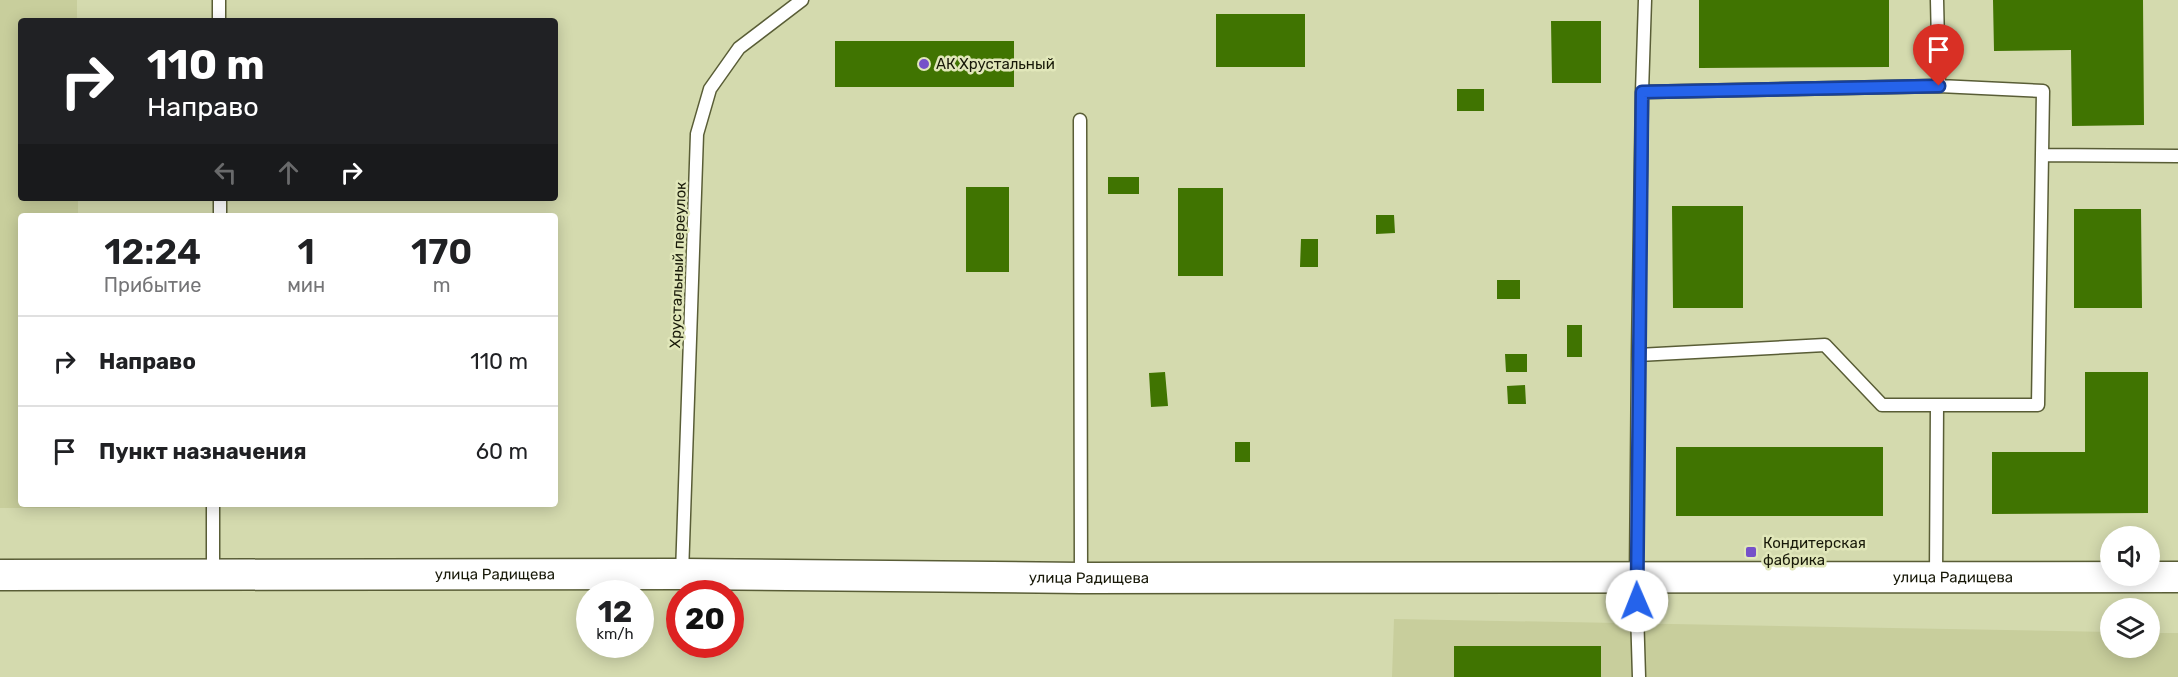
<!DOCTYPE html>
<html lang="ru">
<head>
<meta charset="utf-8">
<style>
	body { margin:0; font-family:Rubik,sans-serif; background:#f6f6f6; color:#202124; height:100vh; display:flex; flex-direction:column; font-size:22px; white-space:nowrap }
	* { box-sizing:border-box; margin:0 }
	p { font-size:20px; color:#757577 }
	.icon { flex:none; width:33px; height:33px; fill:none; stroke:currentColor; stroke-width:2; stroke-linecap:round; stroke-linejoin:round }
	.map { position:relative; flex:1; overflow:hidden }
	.panel { position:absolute; left:18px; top:213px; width:540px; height:294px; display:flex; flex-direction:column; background:#fff; border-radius:6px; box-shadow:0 3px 15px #0003 }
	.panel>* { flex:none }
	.hud { position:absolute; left:18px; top:18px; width:540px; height:183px; border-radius:6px; box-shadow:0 3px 15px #0003; background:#202124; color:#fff; overflow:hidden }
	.buttons { position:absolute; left:2100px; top:526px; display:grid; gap:12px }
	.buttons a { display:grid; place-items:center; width:60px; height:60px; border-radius:50%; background:#fff; box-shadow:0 3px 15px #0003; font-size:30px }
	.speed { position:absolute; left:576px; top:580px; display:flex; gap:12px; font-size:30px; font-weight:700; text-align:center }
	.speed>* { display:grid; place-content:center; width:78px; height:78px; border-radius:50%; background:#fff; box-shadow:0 3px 15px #0003; line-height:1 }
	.speed small { font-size:15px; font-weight:400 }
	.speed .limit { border:9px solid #d22; background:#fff; color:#111 }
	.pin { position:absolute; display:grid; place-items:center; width:51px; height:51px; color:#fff; margin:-62px -26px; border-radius:50% 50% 50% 0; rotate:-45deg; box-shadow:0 0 6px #0007 }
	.pin .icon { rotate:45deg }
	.me { position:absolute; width:66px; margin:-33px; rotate:359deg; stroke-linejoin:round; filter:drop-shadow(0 0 4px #0008) }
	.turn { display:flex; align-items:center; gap:21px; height:126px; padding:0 30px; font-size:27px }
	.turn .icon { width:78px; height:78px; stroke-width:2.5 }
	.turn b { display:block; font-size:42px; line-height:51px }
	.lanes { display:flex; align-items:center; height:57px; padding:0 30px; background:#0003; justify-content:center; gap:30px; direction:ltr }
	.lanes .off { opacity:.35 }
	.eta { display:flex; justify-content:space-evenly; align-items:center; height:102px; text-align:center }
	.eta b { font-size:36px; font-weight:600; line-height:42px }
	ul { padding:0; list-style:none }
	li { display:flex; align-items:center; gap:18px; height:90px; padding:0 30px; border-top:2px solid #e0e0e0 }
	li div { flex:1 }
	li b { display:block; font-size:22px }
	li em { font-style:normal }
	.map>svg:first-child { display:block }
	.built { fill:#c8ce9c }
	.building { fill:#407401 }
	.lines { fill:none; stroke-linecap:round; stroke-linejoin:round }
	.service-casing { stroke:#595d36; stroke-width:15 }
	.tertiary-casing { stroke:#595d36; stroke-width:33 }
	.service { stroke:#fff; stroke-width:12 }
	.tertiary { stroke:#fff; stroke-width:30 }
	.route-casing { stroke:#184099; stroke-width:15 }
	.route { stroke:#2563eb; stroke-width:10 }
	.poi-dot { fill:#7550c9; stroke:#e1e7ba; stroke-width:2 }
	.labels { text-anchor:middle; stroke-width:5; stroke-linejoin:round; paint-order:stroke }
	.poi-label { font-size:15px; fill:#181909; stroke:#e1e7ba; text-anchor:start }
	.street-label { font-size:15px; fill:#181909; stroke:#e1e7ba }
</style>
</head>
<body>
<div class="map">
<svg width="2178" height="677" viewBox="0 0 2178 677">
	<rect width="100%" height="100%" fill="#d4daae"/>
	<path class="built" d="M 0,0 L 77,0 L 77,21 L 21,21 L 21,198 L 78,198 L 78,216 L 21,216 L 21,504 L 80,504 L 80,508 L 0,508 Z
		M 1394,619 L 2110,632 L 2110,648 L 2150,648 L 2150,633 L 2178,633 L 2178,677 L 1392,677 Z"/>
	<path class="building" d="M 1699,0 L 1889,0 L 1889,67 L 1699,68 Z
		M 1993,0 L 2143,0 L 2144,125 L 2072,126 L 2071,50 L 1994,51 Z
		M 1216,14 L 1305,14 L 1305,67 L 1216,67 Z
		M 1551,21 L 1601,21 L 1601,83 L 1552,83 Z
		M 835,41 L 1014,41 L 1014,87 L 835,87 Z
		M 1457,89 L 1484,89 L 1484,111 L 1457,111 Z
		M 1108,177 L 1139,177 L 1139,194 L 1108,194 Z
		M 966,187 L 1009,187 L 1009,272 L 966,272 Z
		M 1178,188 L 1223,188 L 1223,276 L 1178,276 Z
		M 1672,206 L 1743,206 L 1743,308 L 1673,308 Z
		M 2074,209 L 2141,209 L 2142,308 L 2074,308 Z
		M 1376,215 L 1394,215 L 1395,233 L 1376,234 Z
		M 1301,239 L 1318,239 L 1318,267 L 1300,267 Z
		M 1497,280 L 1520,280 L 1520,299 L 1497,299 Z
		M 1567,325 L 1582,325 L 1582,357 L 1567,357 Z
		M 1505,354 L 1527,354 L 1527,372 L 1506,372 Z
		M 1165,372 L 1168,406 L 1151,407 L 1149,373 Z
		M 2085,372 L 2148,372 L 2148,513 L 1992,514 L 1992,452 L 2085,452 Z
		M 1525,385 L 1526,404 L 1508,404 L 1507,386 Z
		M 1235,442 L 1250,442 L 1250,462 L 1235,462 Z
		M 1676,447 L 1883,447 L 1883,516 L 1676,516 Z
		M 1454,646 L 1601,646 L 1601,677 L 1454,677 Z"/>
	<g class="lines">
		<g class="service-casing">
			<path id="service" d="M 219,0 L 219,21
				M 1642,92 L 1939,86
				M 1080,120 L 1081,578
				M 2042,155 L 2178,156
				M 220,198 L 220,216
				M 1638,355 L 1642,92 L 1645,0
				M 213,504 L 213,574
				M 682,574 L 697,134 L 710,89 L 739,48 L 802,0
				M 1936,576 L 1937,405
				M 1639,677 L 1636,577 L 1638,355 L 1825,345 L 1882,405 L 2038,405 L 2043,91 L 1939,86 L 1937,0"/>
		</g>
		<g class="tertiary-casing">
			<g id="tertiary">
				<path id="s1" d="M 0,575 L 682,574 L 1081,578 L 2178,577"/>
			</g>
		</g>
		<use href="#service" class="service"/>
		<use href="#tertiary" class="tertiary"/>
	</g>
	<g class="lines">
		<g class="route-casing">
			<path id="route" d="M 1637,601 L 1642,92 L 1939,86"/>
		</g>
		<use href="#route" class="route"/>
	</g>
	<g class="poi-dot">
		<circle cx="924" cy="64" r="6"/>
		<rect x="1745" y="546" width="12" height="12" rx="3"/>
	</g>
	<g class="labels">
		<g class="poi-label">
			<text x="936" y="69">АК Хрустальный</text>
			<text x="1763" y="548">Кондитерская<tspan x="1763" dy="17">фабрика</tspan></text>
		</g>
		<g class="street-label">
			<text transform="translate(678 265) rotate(-88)" y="5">Хрустальный переулок</text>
			<text dy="5" stroke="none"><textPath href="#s1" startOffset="495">улица Радищева</textPath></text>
			<text dy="5" stroke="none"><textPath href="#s1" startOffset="1953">улица Радищева</textPath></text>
			<text dy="5" stroke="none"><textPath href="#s1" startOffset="1089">улица Радищева</textPath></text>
		</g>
	</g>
</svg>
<div class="buttons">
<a><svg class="icon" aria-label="sound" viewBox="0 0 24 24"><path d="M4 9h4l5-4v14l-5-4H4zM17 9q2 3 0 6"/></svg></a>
<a><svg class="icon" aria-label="layers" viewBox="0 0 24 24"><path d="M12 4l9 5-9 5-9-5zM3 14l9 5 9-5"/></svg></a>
</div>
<div class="speed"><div>12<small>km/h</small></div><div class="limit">20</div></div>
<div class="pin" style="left:1939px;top:86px;background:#d93025"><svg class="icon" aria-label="arrive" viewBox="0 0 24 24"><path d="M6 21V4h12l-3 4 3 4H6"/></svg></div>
<svg class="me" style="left:1637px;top:601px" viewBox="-20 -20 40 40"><circle r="19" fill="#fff"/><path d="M0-13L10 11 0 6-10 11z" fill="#2563eb"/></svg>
<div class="hud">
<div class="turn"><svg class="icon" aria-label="right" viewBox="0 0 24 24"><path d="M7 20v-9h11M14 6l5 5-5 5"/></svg><div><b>110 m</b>Направо</div></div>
<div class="lanes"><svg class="icon off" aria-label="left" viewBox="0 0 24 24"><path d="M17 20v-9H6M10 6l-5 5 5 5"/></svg><svg class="icon off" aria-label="ahead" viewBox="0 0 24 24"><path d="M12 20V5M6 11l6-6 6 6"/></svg><svg class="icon" aria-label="right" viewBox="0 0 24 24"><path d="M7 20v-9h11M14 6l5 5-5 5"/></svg></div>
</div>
<section class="panel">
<div class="eta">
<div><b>12:24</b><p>Прибытие</p></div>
<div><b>1</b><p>мин</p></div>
<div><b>170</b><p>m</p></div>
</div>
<ul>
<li><svg class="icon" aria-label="right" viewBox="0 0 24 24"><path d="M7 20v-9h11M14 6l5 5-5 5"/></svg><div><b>Направо</b></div><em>110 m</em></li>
<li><svg class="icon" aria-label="arrive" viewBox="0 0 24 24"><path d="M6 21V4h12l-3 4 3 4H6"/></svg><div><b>Пункт назначения</b></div><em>60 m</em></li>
</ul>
</section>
</div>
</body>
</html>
